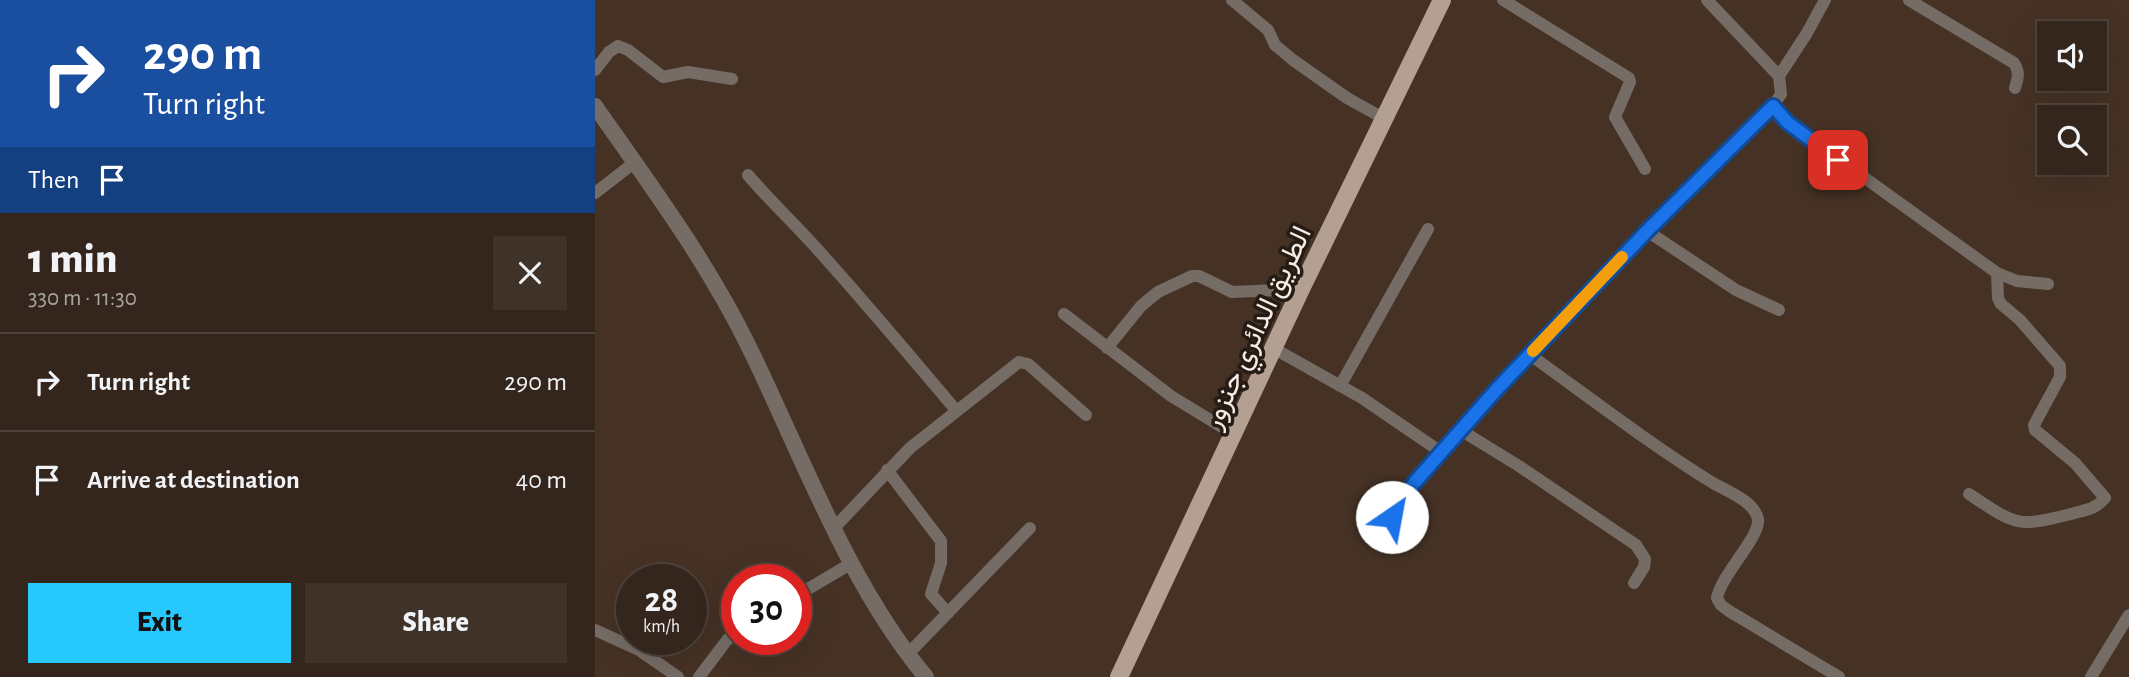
<!DOCTYPE html>
<html lang="en">
<head>
<meta charset="utf-8">
<style>
	body { margin:0; font-family:"Alegreya Sans",Vazirmatn,sans-serif; background:#3f3229; color:#f1f3f6; height:100vh; display:flex; flex-direction:column; font-size:26px; white-space:nowrap }
	* { box-sizing:border-box; margin:0 }
	p { font-size:23px; color:#a9a5a3 }
	.icon { flex:none; width:38px; height:38px; fill:none; stroke:currentColor; stroke-width:2; stroke-linecap:round; stroke-linejoin:round }
	.map { position:relative; flex:1; overflow:hidden }
	.side { display:flex; flex-direction:column; background:#34261c; width:595px }
	.side>* { flex:none }
	.guide { background:#1a4fa0; color:#fff; overflow:hidden }
	.buttons { position:absolute; left:1442px; top:21px; display:grid; gap:14px }
	.buttons a { display:grid; place-items:center; width:70px; height:70px; border-radius:0px; background:#34261c; box-shadow:0 7px 28px #0002,0 0 0 2px #4e433b; font-size:35px }
	.speed { position:absolute; left:21px; top:564px; display:flex; gap:14px; font-size:35px; font-weight:700; text-align:center }
	.speed>* { display:grid; place-content:center; width:91px; height:91px; border-radius:50%; background:#34261c; box-shadow:0 7px 28px #0002,0 0 0 2px #4e433b; line-height:1 }
	.speed small { font-size:18px; font-weight:400 }
	.speed .limit { border:10px solid #d22; background:#fff; color:#111 }
	.pin { position:absolute; display:grid; place-items:center; width:60px; height:60px; color:#fff; margin:-30px; border-radius:14px; box-shadow:0 4px 10px #0006 }
	.me { position:absolute; width:77px; margin:-38px; rotate:33deg; stroke-linejoin:round; filter:drop-shadow(0 0 5px #0008) }
	.turn { display:flex; align-items:center; gap:24px; height:147px; padding:0 28px; font-size:32px }
	.turn .icon { width:91px; height:91px; stroke-width:2.5 }
	.turn b { display:block; font-size:49px; line-height:60px }
	.then { display:flex; align-items:center; height:66px; padding:0 28px; background:#0003; gap:14px; font-size:26px }
	.round { display:grid; place-items:center; flex:none; width:74px; height:74px; border-radius:0px; background:#3f3229 }
	.headline { display:flex; align-items:center; justify-content:space-between; height:119px; padding:0 28px }
	h1 { font-size:42px; font-weight:800; line-height:52px }
	.cta { display:flex; gap:14px; margin-top:auto; padding:14px 28px }
	.cta a { flex:1; height:80px; border-radius:0px; background:#26c8fe; color:#111; font-size:28px; font-weight:800; line-height:80px; text-align:center }
	.cta a+a { background:#3f3229; color:#f1f3f6 }
	ul { padding:0; list-style:none }
	li { display:flex; align-items:center; gap:21px; height:98px; padding:0 28px; border-top:2px solid #4e433b }
	li div { flex:1 }
	li b { display:block; font-size:26px }
	li em { font-style:normal }
	main { display:flex; flex:1; min-height:0 }
	.map>svg:first-child { display:block }
	.lines { fill:none; stroke-linecap:round; stroke-linejoin:round }
	.minor { stroke:#766c66; stroke-width:12 }
	.tertiary { stroke:#766c66; stroke-width:16 }
	.primary { stroke:#b49f93; stroke-width:18 }
	.route-casing { stroke:#114b97; stroke-width:18 }
	.route { stroke:#1a73e8; stroke-width:12 }
	.slow { stroke:#f59e0b; stroke-width:12 }
	.labels { text-anchor:middle; stroke-width:7; stroke-linejoin:round; paint-order:stroke }
	.street-label { font-size:28px; fill:#f8ebe3; stroke:#251c16 }
</style>
</head>
<body>
<main>
<section class="side">
<div class="guide">
<div class="turn"><svg class="icon" aria-label="right" viewBox="0 0 24 24"><path d="M7 20v-9h11M14 6l5 5-5 5"/></svg><div><b>290 m</b>Turn right</div></div>
<div class="then">Then<svg class="icon" aria-label="arrive" viewBox="0 0 24 24"><path d="M6 21V4h12l-3 4 3 4H6"/></svg></div>
</div>
<div class="headline"><div><h1>1 min</h1><p>330 m · 11:30</p></div><a class="round"><svg class="icon" aria-label="close" viewBox="0 0 24 24"><path d="M6 6l12 12M18 6L6 18"/></svg></a></div>
<ul>
<li><svg class="icon" aria-label="right" viewBox="0 0 24 24"><path d="M7 20v-9h11M14 6l5 5-5 5"/></svg><div><b>Turn right</b></div><em>290 m</em></li>
<li><svg class="icon" aria-label="arrive" viewBox="0 0 24 24"><path d="M6 21V4h12l-3 4 3 4H6"/></svg><div><b>Arrive at destination</b></div><em>40 m</em></li>
</ul>
<div class="cta"><a>Exit</a><a>Share</a></div>
</section>
<div class="map">
<svg width="1534" height="677" viewBox="0 0 1534 677">
	<rect width="100%" height="100%" fill="#463225"/>
	<g class="lines">
		<path class="minor" d="M 637,0 L 673,30 L 680,45 L 698,60 L 752,98 L 790,119
			M 908,0 L 1034,78 L 1035,82 L 1020,117 L 1050,169
			M 1112,0 L 1184,76 L 1186,94 L 1178,106 L 1192,122 L 1402,273 L 1422,281 L 1453,284
			M 1314,0 L 1419,63 C 1425,72 1423,78 1420,88
			M 0,70 L 14,52 L 23,46 L 33,50 L 68,77 L 93,72 L 137,79
			M 1184,76 L 1212,33 L 1230,0
			M 153,175 C 175,201 200,224 223,250 C 270,302 315,356 361,410
			M 0,193 L 40,162
			M 1052,231 L 1141,290 L 1184,310
			M 469,314 L 576,396 L 640,435
			M 512,348 L 546,306 L 563,292 L 597,276 L 604,276 L 637,292 L 706,289
			M 678,348 L 767,398 L 846,452
			M 934,354 C 995,398 1055,444 1118,483 C 1132,491 1159,501 1163,519 C 1166,536 1126,575 1122,598 L 1126,605 L 1134,611 L 1244,677
			M 745,386 L 833,229
			M 867,431 L 924,466 L 1041,545 L 1050,559 L 1049,567 L 1039,583
			M 292,470 L 346,541 L 346,563 L 336,594 L 353,613
			M 1374,494 C 1421,525 1421,528 1476,514 C 1489,510 1500,510 1510,498 L 1480,463 L 1440,430 L 1439,425 L 1465,377 L 1465,366 L 1425,320 L 1406,304 L 1403,298 L 1402,273
			M 239,528 L 315,448 L 424,362 L 433,364 L 491,415
			M 807,542 L 801,536 L 797,523 L 799,510 L 830,470 L 902,389 L 988,298 L 1178,106
			M 201,596 L 257,563
			M 0,630 L 44,650 L 83,677
			M 312,655 L 435,528
			M 104,677 L 132,640 L 142,632
			M 1496,677 L 1534,615"/>
		<path class="tertiary" d="M 0,106 C 54,183 112,261 154,347 C 207,455 253,584 331,677"/>
		<path class="primary" d="M 524,677 L 706,289 L 847,0"/>
	</g>
	<g class="lines">
		<g class="route-casing">
			<path id="route" d="M 797,517 L 799,510 L 820,482 L 902,389 L 1052,231 L 1178,106 L 1192,122 L 1243,160"/>
		</g>
		<use href="#route" class="route"/>
		<path class="slow" d="M 938,351 L 1027,257"/>
	</g>
	<g class="labels">
		<g class="street-label">
			<text transform="translate(661 327) rotate(-65)" y="10">الطريق الدائري جنزور</text>
		</g>
	</g>
</svg>
<div class="buttons">
<a><svg class="icon" aria-label="sound" viewBox="0 0 24 24"><path d="M4 9h4l5-4v14l-5-4H4zM17 9q2 3 0 6"/></svg></a>
<a><svg class="icon" aria-label="search" viewBox="0 0 24 24"><circle cx="10" cy="10" r="6"/><path d="M15 15l6 6"/></svg></a>
</div>
<div class="speed"><div>28<small>km/h</small></div><div class="limit">30</div></div>
<div class="pin" style="left:1243px;top:160px;background:#d93025"><svg class="icon" aria-label="arrive" viewBox="0 0 24 24"><path d="M6 21V4h12l-3 4 3 4H6"/></svg></div>
<svg class="me" style="left:797px;top:517px" viewBox="-20 -20 40 40"><circle r="19" fill="#fff"/><path d="M0-13L10 11 0 6-10 11z" fill="#1a73e8"/></svg>
</div>
</main>
</body>
</html>
